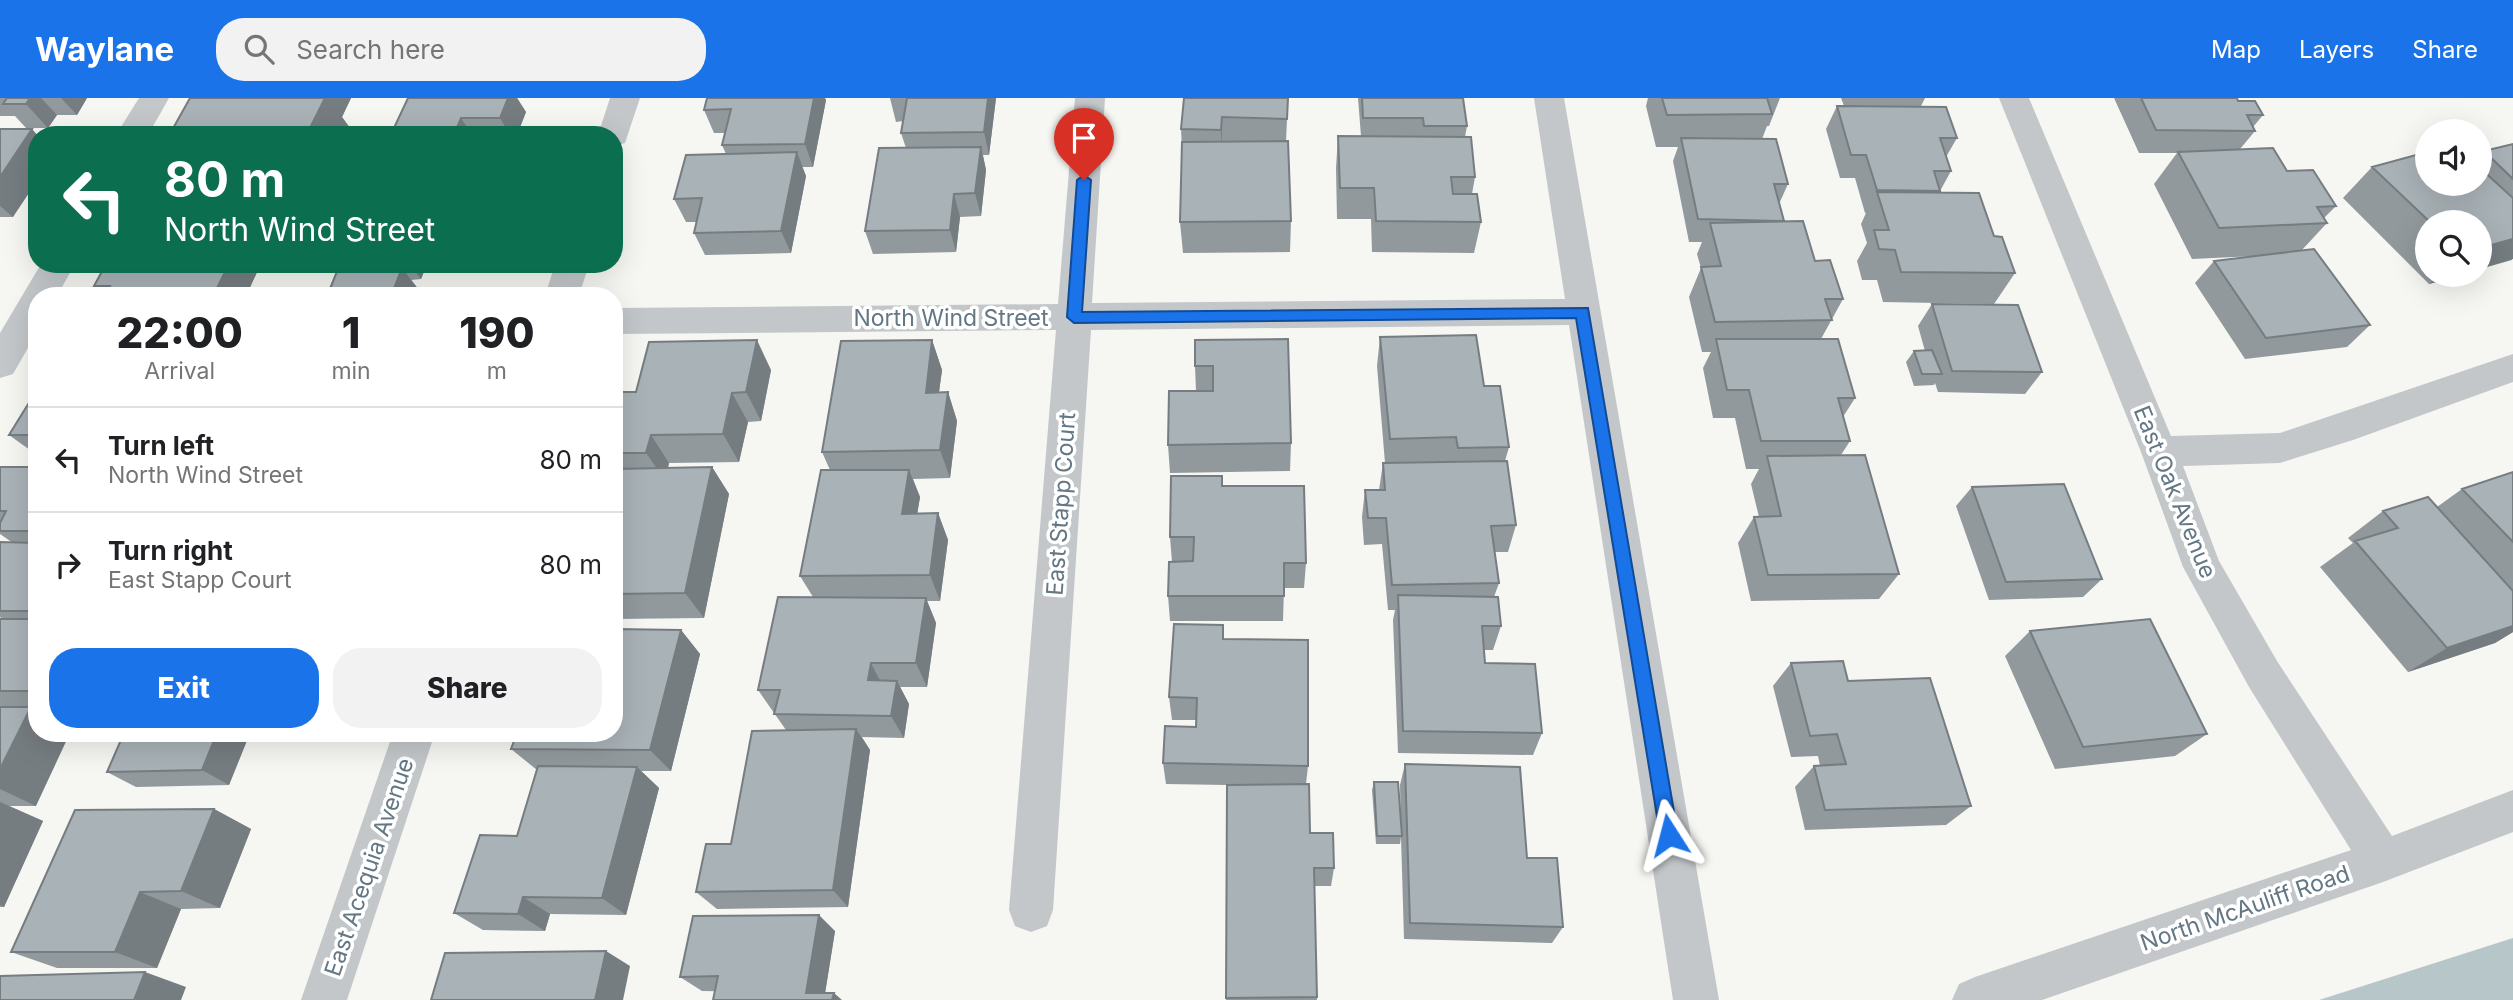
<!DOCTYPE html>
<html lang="en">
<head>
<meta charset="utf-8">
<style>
	body { margin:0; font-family:Inter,sans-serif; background:#f2f2f2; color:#202124; height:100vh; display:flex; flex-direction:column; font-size:26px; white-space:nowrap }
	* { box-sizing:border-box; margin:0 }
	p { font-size:23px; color:#757577 }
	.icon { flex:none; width:38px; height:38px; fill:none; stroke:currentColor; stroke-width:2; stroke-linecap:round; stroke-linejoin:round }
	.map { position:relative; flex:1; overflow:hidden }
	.drawer { position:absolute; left:28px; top:189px; width:595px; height:455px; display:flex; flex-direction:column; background:#fff; border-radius:28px; box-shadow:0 7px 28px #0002 }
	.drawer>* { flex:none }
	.banner { position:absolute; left:28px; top:28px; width:595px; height:147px; border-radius:28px; box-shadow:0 7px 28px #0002; background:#0b6e4f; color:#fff; overflow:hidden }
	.fabs { position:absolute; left:2415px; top:21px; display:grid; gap:14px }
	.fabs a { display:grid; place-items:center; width:77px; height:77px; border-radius:50%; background:#fff; box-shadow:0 7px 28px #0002; font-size:35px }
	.pin { position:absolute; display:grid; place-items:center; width:60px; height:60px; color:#fff; margin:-72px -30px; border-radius:50% 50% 50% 0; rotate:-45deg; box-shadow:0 0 7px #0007 }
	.pin .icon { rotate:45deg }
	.me { position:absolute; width:77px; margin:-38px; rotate:351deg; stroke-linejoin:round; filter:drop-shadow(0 0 5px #0008) }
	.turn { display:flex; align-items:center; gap:24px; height:147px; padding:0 21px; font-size:32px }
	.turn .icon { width:91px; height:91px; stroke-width:2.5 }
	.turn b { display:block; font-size:49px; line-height:60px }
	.eta { display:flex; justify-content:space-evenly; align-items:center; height:119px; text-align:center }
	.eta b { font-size:42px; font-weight:800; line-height:49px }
	.action { display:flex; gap:14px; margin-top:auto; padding:14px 21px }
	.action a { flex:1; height:80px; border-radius:28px; background:#1a73e8; color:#fff; font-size:28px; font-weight:800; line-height:80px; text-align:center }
	.action a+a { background:#f2f2f2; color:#202124 }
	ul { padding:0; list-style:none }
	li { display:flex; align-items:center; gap:21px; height:105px; padding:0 21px; border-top:2px solid #e0e0e0 }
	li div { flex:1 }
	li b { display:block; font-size:26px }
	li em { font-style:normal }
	header { display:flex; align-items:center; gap:42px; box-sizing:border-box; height:98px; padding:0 35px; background:#1a73e8; color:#fff }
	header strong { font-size:33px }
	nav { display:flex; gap:38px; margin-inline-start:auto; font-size:24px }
	.search { width:490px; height:63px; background:#f2f2f2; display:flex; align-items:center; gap:18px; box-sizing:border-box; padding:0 24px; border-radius:28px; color:#757577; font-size:26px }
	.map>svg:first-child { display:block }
	.water { fill:#b7c6c9 }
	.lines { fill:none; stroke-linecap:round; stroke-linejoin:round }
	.minor { fill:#c3c7ca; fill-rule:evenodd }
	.wall { fill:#91999d }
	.shaded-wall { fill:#767d80 }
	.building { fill:#a9b2b7; stroke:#767d80; stroke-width:2 }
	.route { fill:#1a73e8; stroke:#114b97; stroke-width:2 }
	.labels { text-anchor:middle; stroke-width:7; stroke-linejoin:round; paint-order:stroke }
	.street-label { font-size:23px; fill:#637784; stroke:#fff }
</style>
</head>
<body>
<header>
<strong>Waylane</strong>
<div class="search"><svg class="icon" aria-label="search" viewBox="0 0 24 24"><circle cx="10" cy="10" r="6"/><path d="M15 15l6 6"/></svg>Search here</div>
<nav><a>Map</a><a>Layers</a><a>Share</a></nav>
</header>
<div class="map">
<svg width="2513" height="902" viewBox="0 0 2513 902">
	<rect width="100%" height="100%" fill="#f6f6f2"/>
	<path class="water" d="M 2513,840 L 2513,902 L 2319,902 Z"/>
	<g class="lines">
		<path class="minor" d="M 139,0 L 169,0 L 148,37 L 116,37 Z
			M 610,0 L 640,0 L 625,45 L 614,48 L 614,37 L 598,37 Z
			M 1075,0 L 1105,0 L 1092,205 L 1565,201 L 1534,0 L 1564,0 L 1719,902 L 1673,902 L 1569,227 L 1091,232 L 1053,812 L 1047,828 L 1031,834 L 1015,828 L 1009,812 L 1056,232 L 614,236 L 614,210 L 1058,206 Z
			M 1999,0 L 2029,0 L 2171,338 L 2280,335 L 2513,256 L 2513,284 L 2353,342 L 2280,365 L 2183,368 L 2219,463 L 2277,563 L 2392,738 L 2513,692 L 2513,734 L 2383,784 L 2042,902 L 1952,902 L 1959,886 L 1975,879 L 2351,752 L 2249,589 L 2183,469 L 2141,354 Z
			M 41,166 L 75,166 L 57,198 L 37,198 L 37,234 L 13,276 L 0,280 L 0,235 Z
			M 555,166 L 589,166 L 579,198 L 545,198 Z
			M 393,635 L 435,635 L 347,902 L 301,902 Z"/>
	</g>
	<path class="wall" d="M 0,0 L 87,0 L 77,17 L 57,17 L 48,30 L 26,30 L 15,18 L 0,18 Z
		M 190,0 L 351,0 L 342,19 L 350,30 L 347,37 L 174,37 L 171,34 Z
		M 408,0 L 517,0 L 526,14 L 517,37 L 375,37 L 394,30 Z
		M 890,0 L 996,0 L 989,57 L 983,57 L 986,72 L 981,118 L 960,119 L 956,154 L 873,156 L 865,133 L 906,50 L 901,35 L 903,23 L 896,24 Z
		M 1288,0 L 1286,43 L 1291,123 L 1290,154 L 1183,155 L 1180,124 L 1182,51 L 1181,31 Z
		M 1358,0 L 1463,0 L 1467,28 L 1465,39 L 1475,79 L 1472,96 L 1481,124 L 1474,155 L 1372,154 L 1371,121 L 1337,121 L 1336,70 L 1338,38 L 1361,38 Z
		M 1648,0 L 1780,0 L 1769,28 L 1767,28 L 1762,41 L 1788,86 L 1779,106 L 1783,124 L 1815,163 L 1843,201 L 1821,241 L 1855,300 L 1843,319 L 1850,343 L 1841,357 L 1899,476 L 1879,501 L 1751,503 L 1738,445 L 1754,419 L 1759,419 L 1751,386 L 1759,371 L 1746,371 L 1735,320 L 1713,320 L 1703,270 L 1711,254 L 1702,254 L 1689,199 L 1701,170 L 1697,156 L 1702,144 L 1689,144 L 1673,63 L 1678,49 L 1656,49 L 1646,8 Z
		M 1841,0 L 1925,0 L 1921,8 L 1957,40 L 1946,59 L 1951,73 L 1939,95 L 1994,138 L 2015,175 L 1994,206 L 1883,204 L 1877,182 L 1862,182 L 1857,163 L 1867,145 L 1861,126 L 1866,115 L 1865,115 L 1855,80 L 1840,80 L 1826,31 L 1837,8 L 1844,8 Z
		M 2114,0 L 2237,0 L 2238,3 L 2263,17 L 2253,29 L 2255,33 L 2240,51 L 2287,73 L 2336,108 L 2324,120 L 2327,125 L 2301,153 L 2370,227 L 2347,249 L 2245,261 L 2195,185 L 2214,163 L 2256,158 L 2192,161 L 2154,86 L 2177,55 L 2139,55 Z
		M 826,2 L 813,69 L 802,69 L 806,78 L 791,155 L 705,157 L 694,135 L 697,124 L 686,124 L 674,101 L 726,56 L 722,47 L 725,35 L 714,35 L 704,12 Z
		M 0,31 L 32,31 L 37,37 L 13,119 L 0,119 Z
		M 2513,46 L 2513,141 L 2512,162 L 2480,171 L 2480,124 L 2427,124 L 2427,177 L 2461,177 L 2429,186 L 2343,100 L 2372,69 L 2480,86 L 2480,57 L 2484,53 Z
		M 106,166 L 253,166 L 258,172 L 246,198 L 104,198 L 94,188 Z
		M 339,166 L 427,166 L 421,181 L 411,182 L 419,192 L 417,198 L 327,198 L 343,171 Z
		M 1932,206 L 2042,274 L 2025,296 L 1938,294 L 1935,285 L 1934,287 L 1914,288 L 1906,264 L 1914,253 L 1925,253 L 1918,228 Z
		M 1380,239 L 1484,288 L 1509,349 L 1505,363 L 1516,427 L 1508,454 L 1495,454 L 1499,485 L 1494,499 L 1501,528 L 1493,552 L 1484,552 L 1485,565 L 1542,635 L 1533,657 L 1398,655 L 1393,522 L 1395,512 L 1388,512 L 1382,446 L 1364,447 L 1362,419 L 1365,392 L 1379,392 L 1383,365 L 1385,365 L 1377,268 Z
		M 932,242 L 942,272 L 939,294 L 948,294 L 957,323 L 950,380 L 913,381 L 920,399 L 917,416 L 938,415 L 948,442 L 940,503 L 927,503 L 936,525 L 927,589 L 900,589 L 909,606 L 904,640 L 862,639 L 870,652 L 848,809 L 717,811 L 696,794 L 731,746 L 786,632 L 758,592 L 813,499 L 800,478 L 830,372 L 822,354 Z
		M 1195,242 L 1291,345 L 1290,373 L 1170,375 L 1168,347 L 1196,293 L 1195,268 Z
		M 771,272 L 761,323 L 748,324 L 739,364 L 669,365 L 668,370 L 712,369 L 729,396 L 704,520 L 614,521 L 614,355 L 636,294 Z
		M 37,295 L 37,357 L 9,337 Z
		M 0,369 L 37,369 L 36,708 L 9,708 L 43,723 L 4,809 L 0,809 L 0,521 L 3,521 L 0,519 L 0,444 L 13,445 L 0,436 Z
		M 2513,374 L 2513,534 L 2495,545 L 2408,574 L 2320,469 L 2353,445 L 2348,440 L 2383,413 L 2437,409 L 2462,391 Z
		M 1222,388 L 1306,465 L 1304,490 L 1284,490 L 1283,523 L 1170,523 L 1168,498 L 1172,464 L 1170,439 Z
		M 1972,389 L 2102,481 L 2083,499 L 1989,502 L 1956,408 Z
		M 681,532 L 700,556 L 671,673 L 641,673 L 659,690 L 626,817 L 550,816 L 545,833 L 483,832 L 454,815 L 517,738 L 537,672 L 511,651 Z
		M 2030,533 L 2207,636 L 2175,658 L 2055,671 L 2005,558 Z
		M 1224,541 L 1308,668 L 1306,686 L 1310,735 L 1334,770 L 1331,788 L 1314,788 L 1317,902 L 1226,902 L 1227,687 L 1166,686 L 1163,665 L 1196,629 L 1196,622 L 1172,622 L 1169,599 Z
		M 1791,565 L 1848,583 L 1971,708 L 1946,727 L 1805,732 L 1795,689 L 1814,668 L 1820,668 L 1818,658 L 1791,659 L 1773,588 Z
		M 124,635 L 250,635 L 229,687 L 136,689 L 107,674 Z
		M 1405,666 L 1527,760 L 1563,829 L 1552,845 L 1404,841 L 1401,739 L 1400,746 L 1376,746 L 1372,692 L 1374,684 L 1401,732 L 1400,687 Z
		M 214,711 L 251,731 L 220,810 L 181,811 L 157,870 L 57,870 L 11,854 Z
		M 835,833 L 825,895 L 702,893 L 680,879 Z"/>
	<path class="shaded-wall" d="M 30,0 L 41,0 L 57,17 L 48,30 L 26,6 Z
		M 61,0 L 87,0 L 77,17 Z
		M 315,0 L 351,0 L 342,19 L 350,30 L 347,37 L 313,37 L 309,32 Z
		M 508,0 L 517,0 L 526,14 L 517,37 L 510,37 L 500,20 Z
		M 814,0 L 825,0 L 826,2 L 813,69 L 805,46 Z
		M 988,0 L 996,0 L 989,57 L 984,34 Z
		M 1222,19 L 1222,55 L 1221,32 Z
		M 461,20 L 472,37 L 454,37 Z
		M 32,31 L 37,37 L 37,83 L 13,119 L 0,108 L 0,79 Z
		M 981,49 L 986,72 L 981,118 L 975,95 Z
		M 797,54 L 806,78 L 791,155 L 781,133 Z
		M 954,96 L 960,119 L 956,154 L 950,132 Z
		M 2513,141 L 2513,161 L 2480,171 L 2480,150 Z
		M 229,166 L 253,166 L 258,172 L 246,198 L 213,198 Z
		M 409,166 L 427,166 L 421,181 Z
		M 402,170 L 419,192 L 417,198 L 391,198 Z
		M 2439,177 L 2461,177 L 2429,186 Z
		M 757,242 L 771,272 L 761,323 L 746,294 Z
		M 932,242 L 942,272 L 935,324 L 926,295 Z
		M 948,294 L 957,323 L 950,380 L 940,352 Z
		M 732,295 L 748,324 L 739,364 L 723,336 Z
		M 651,337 L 669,365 L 665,382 L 646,355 Z
		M 712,369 L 729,396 L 704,520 L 685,495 Z
		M 909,372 L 920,399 L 913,442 L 902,416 Z
		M 938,415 L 948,442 L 940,503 L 930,477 Z
		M 926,500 L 936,525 L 927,589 L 916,565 Z
		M 2513,528 L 2513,534 L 2495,545 L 2408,574 L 2447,550 Z
		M 681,532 L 700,556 L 671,673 L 650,652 Z
		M 871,565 L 883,589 L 868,582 Z
		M 897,583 L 909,606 L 904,640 L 891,618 Z
		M 31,609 L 37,612 L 37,635 L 70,635 L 36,708 L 0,691 L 0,671 Z
		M 856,631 L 870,652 L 848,809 L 833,792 Z
		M 217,635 L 250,635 L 229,687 L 202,672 Z
		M 637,669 L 659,690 L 626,817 L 602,800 Z
		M 0,704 L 43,723 L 4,809 L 0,807 Z
		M 214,711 L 251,731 L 220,810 L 181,793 Z
		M 140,794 L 181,811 L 157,870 L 115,854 Z
		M 523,799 L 550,816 L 545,833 L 518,816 Z
		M 819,817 L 835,833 L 824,902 L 806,895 Z
		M 606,853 L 630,868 L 623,902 L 595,902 Z
		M 145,874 L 186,889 L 181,902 L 134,902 Z
		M 834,895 L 842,902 L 832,902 Z"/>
	<path class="building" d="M 7,0 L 30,0 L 26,6 L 3,6 Z
		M 190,0 L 325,0 L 309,32 L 171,34 Z
		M 408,0 L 508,0 L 500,20 L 461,20 L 454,37 L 375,37 L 378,30 L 394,30 Z
		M 707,0 L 814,0 L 805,46 L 722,47 L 731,11 L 704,12 Z
		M 907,0 L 988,0 L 984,34 L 901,35 Z
		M 1184,0 L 1288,0 L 1287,21 L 1222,19 L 1221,32 L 1181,31 Z
		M 1362,0 L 1463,0 L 1467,28 L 1424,28 L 1423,20 L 1363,20 Z
		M 1662,0 L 1767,0 L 1772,16 L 1667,17 Z
		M 2141,0 L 2237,0 L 2238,3 L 2255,3 L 2263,17 L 2247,17 L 2255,33 L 2156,32 Z
		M 1837,8 L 1946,9 L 1957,40 L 1940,40 L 1951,73 L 1934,73 L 1940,93 L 1877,92 L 1866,57 L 1851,57 Z
		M 0,31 L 32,31 L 0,79 Z
		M 1338,38 L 1471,39 L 1475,79 L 1451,79 L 1453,96 L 1477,96 L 1481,124 L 1376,123 L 1374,90 L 1340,90 Z
		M 1681,40 L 1776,41 L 1788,86 L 1774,86 L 1784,123 L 1698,121 Z
		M 1288,43 L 1291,123 L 1180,124 L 1182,44 Z
		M 2513,46 L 2513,81 L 2484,53 Z
		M 981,49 L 975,95 L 954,96 L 950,132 L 865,133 L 879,50 Z
		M 2273,50 L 2287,73 L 2313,72 L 2336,108 L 2317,109 L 2327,125 L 2219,130 L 2178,54 Z
		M 797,54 L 781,133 L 694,135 L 702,100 L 674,101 L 686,57 Z
		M 2427,54 L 2427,86 L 2480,86 L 2480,70 L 2513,100 L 2513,141 L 2480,150 L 2480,124 L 2430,124 L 2372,69 Z
		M 1877,94 L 1979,95 L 1994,138 L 2002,139 L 2015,175 L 1901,174 L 1895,152 L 1879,151 L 1874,132 L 1889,132 Z
		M 1803,123 L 1815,163 L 1830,162 L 1843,201 L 1825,201 L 1832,222 L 1715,224 L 1701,169 L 1721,168 L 1710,125 Z
		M 2314,151 L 2370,227 L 2266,240 L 2214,163 Z
		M 106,166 L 229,166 L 213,198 L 105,198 L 110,188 L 94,188 Z
		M 402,170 L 391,198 L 327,198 L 338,171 Z
		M 1932,206 L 2018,207 L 2042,274 L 1952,273 Z
		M 1476,237 L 1484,288 L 1500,288 L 1509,349 L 1458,350 L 1456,339 L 1390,341 L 1380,239 Z
		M 1288,241 L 1291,345 L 1168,347 L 1169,293 L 1213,293 L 1213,268 L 1195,268 L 1195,242 Z
		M 1716,241 L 1838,241 L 1855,300 L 1838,300 L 1850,343 L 1761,343 L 1749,292 L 1727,292 Z
		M 757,242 L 746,294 L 732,295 L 723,336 L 651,337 L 646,355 L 614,355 L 614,294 L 636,294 L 649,244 Z
		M 932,242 L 926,295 L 948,294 L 940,352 L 822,354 L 841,243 Z
		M 1932,252 L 1942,276 L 1922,276 L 1914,253 Z
		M 35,295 L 37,295 L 37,337 L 9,337 Z
		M 1865,357 L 1899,476 L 1768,477 L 1754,419 L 1781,418 L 1767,358 Z
		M 1507,363 L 1516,427 L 1491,428 L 1499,485 L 1392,487 L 1386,420 L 1368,420 L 1365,392 L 1385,392 L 1383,365 Z
		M 0,369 L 37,369 L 37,433 L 0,433 L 0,425 L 6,413 L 0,413 Z
		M 712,369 L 685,495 L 614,496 L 614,371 Z
		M 821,372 L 909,372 L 902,416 L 938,415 L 930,477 L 800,478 Z
		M 2513,374 L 2513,444 L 2462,391 Z
		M 1171,378 L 1222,378 L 1222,388 L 1304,388 L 1306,465 L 1284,465 L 1284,498 L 1168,498 L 1169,464 L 1193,463 L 1194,439 L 1170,439 Z
		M 2064,386 L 2102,481 L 2006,484 L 1972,389 Z
		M 2428,399 L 2513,493 L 2513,528 L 2447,550 L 2355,443 L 2398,430 L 2383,413 Z
		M 0,444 L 37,445 L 37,513 L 0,513 Z
		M 1398,497 L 1498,499 L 1501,528 L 1482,528 L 1485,565 L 1535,566 L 1542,635 L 1403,633 Z
		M 778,499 L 926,500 L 916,565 L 871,565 L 868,582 L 897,583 L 891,618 L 774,616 L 780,592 L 758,592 Z
		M 0,521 L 37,521 L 37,593 L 0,593 Z
		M 2150,521 L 2207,636 L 2083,649 L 2030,533 Z
		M 1174,526 L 1223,527 L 1223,541 L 1308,542 L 1308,668 L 1163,665 L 1165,628 L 1196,629 L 1197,600 L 1169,599 Z
		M 614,531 L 681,532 L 650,652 L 511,651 L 517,635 L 614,635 Z
		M 1843,563 L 1848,583 L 1930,580 L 1971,708 L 1825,712 L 1814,668 L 1846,666 L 1837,636 L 1810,638 L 1791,565 Z
		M 0,609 L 31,609 L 0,671 Z
		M 856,631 L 833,792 L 696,794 L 706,746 L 731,746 L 752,633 Z
		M 124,635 L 217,635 L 202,672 L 107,674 Z
		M 1405,666 L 1520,669 L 1527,760 L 1557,760 L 1563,829 L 1410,825 Z
		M 538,668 L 637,669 L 602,800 L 523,799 L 518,816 L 454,815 L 480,737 L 517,738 Z
		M 1374,684 L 1398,684 L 1402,738 L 1377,738 Z
		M 1309,686 L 1310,735 L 1333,735 L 1334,770 L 1314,770 L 1317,899 L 1226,900 L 1227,687 Z
		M 214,711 L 181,793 L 140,794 L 115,854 L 11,854 L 75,712 Z
		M 819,817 L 806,895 L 834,895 L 832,902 L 713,902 L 718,878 L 680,879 L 693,818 Z
		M 606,853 L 595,902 L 431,902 L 445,855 Z
		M 145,874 L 134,902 L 0,902 L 0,878 Z"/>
	<path class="route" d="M 1084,77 L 1091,82 L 1082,214 L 1588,210 L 1678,737 L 1675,743 L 1669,746 L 1663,743 L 1660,737 L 1576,220 L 1074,225 L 1067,219 L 1077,82 Z"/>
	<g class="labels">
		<g class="street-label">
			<text x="951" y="228">North Wind Street</text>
			<text transform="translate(2175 394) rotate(68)" y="8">East Oak Avenue</text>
			<text transform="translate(1061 406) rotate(-86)" y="8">East Stapp Court</text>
			<text transform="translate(369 769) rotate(-71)" y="8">East Acequia Avenue</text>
			<text transform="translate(2245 810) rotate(-19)" y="8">North McAuliff Road</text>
		</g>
	</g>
</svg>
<div class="fabs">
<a><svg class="icon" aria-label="sound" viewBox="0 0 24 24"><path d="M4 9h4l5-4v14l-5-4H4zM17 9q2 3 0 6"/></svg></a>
<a><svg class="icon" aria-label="search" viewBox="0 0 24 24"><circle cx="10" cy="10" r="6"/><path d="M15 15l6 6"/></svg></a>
</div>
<div class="pin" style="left:1084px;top:82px;background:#d93025"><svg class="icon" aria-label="arrive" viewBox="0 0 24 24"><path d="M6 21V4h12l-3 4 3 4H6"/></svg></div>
<svg class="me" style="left:1669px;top:737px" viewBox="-20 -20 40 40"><path d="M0-17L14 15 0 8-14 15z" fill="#1a73e8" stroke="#fff" stroke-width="4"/></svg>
<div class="banner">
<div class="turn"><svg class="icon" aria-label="left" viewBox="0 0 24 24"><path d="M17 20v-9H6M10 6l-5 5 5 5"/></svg><div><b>80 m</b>North Wind Street</div></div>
</div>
<section class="drawer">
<div class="eta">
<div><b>22:00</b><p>Arrival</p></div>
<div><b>1</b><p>min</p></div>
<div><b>190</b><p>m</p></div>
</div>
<ul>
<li><svg class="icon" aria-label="left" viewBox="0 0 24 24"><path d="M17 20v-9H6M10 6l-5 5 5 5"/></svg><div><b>Turn left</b><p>North Wind Street</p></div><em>80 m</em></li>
<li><svg class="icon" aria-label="right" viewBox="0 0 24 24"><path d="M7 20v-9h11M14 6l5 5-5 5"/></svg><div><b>Turn right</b><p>East Stapp Court</p></div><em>80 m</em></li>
</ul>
<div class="action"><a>Exit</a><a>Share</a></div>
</section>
</div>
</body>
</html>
